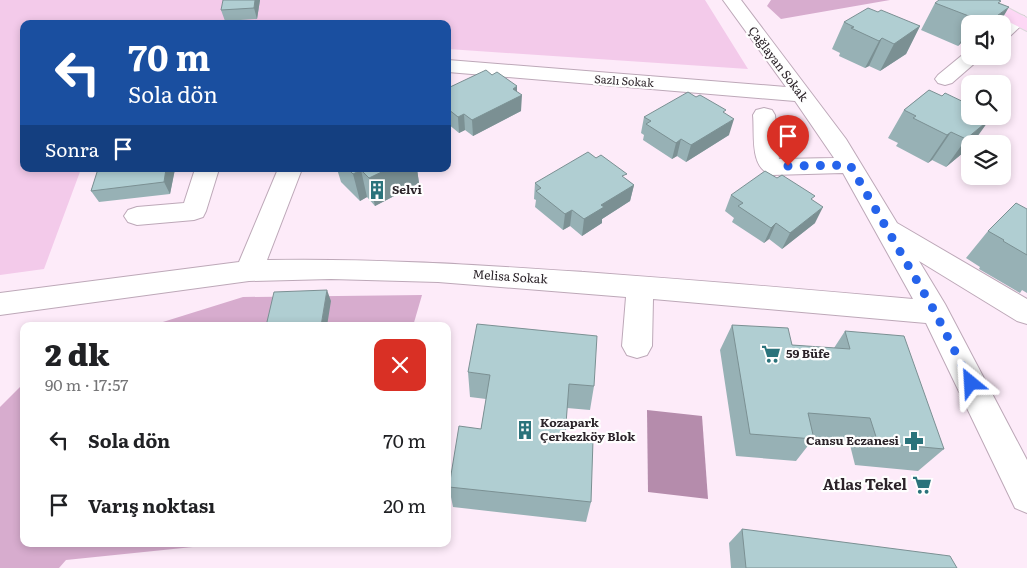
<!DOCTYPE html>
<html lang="tr">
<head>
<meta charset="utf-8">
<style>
	body { margin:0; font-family:Literata,serif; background:#f6f6f6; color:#202124; height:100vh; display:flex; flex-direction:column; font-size:19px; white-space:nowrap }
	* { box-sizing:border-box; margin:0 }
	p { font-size:16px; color:#757577 }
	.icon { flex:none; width:28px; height:28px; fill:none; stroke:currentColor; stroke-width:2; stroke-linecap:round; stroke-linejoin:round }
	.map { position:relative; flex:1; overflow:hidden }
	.side { position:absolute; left:20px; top:322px; width:431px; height:225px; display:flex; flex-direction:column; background:#fff; border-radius:10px; box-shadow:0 2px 8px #0003 }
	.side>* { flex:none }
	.hud { position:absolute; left:20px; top:20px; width:431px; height:152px; border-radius:10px; box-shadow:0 2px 8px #0003; background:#1a4fa0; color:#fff; overflow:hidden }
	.tools { position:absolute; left:961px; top:15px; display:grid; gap:10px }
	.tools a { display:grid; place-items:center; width:50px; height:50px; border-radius:10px; background:#fff; box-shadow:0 2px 8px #0003; font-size:25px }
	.pin { position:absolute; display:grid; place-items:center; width:42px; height:42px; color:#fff; margin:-51px -21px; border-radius:50% 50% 50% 0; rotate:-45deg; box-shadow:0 0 5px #0007 }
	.pin .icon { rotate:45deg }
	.me { position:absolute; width:55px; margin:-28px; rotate:333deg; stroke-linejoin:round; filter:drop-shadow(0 0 4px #0008) }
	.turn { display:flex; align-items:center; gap:18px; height:105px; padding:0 25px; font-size:22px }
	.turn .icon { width:65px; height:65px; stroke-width:2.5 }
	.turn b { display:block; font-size:35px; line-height:42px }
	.then { display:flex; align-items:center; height:48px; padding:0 25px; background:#0003; gap:10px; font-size:19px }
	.round { display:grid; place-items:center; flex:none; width:52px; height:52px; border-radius:10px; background:#f6f6f6 }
	.headline { display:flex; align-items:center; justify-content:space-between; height:85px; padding:0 25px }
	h1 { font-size:30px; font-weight:800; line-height:38px }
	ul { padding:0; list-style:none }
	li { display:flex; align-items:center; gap:15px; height:65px; padding:0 25px }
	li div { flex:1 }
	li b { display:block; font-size:19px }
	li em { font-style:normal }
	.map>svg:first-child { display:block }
	.green { fill:#f3caea }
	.forest { fill:#d7acce }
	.water { fill:#b58cac }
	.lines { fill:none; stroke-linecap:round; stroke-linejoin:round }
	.minor-casing { stroke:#bda8b8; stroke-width:2 }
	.major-casing { stroke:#d9d7d8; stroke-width:2 }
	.minor { fill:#fff; fill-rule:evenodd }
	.major { fill:#fdd7f5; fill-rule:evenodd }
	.wall { fill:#97b1b5 }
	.shaded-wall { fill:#7b9093 }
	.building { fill:#b0ced2; stroke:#7b9093 }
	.route { stroke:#2563eb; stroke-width:9; stroke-dasharray:0 16.2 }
	.labels { text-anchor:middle; stroke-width:4.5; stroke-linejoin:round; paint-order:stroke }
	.far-street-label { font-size:11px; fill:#2b2329; stroke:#fefefe }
	.street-label { font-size:12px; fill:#2b2329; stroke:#fefefe }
	.poi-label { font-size:12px; font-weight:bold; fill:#2b2329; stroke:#fefefe; text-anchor:start }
	.near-poi-label { font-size:15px; font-weight:bold; fill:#2b2329; stroke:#fefefe; text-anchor:end }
</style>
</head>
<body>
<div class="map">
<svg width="1027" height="568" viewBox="0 0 1027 568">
	<rect width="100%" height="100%" fill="#fdebf9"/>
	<path class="green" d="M 0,0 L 705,0 L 748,69 L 448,49 L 448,24 L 24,24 L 24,169 L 81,169 L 44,269 L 0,275 Z"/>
	<path class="forest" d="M 771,0 L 890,0 L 781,19 L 767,6 Z
		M 422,295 L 413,326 L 150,326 L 243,297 Z
		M 24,383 L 24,544 L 222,544 L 66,560 L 59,568 L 0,568 L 0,407 Z"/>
	<path class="water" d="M 647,410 L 702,416 L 708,499 L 648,492 Z"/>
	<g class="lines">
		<g class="minor-casing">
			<path id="minor" d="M 723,0 L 741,0 L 846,139 L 897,223 L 1027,299 L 1027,324 L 1017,321 L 919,261 L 945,304 L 1027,460 L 1027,513 L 1015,508 L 926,323 L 653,299 L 652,346 L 647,355 L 637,358 L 627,355 L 622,346 L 626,297 L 438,282 L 331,279 L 249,281 L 0,315 L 0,293 L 239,262 L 278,169 L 302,169 L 267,260 C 373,258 478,265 584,272 C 694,280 803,289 913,299 L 843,173 L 772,175 C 749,168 755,135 753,115 L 756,110 L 764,108 L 772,110 L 775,115 L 779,159 L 834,158 L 795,101 L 448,72 L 448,60 L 786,87 Z
				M 1018,15 L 1024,16 L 1027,20 L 1009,37 L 1002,39 L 1002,24 L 1012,16 Z
				M 970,51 L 970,56 L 983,56 L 952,83 L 945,85 L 938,83 L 935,79 L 938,75 L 966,52 Z
				M 195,169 L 219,169 L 206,211 L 203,217 L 194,220 L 137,225 L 128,222 L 124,216 L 128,210 L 137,207 L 184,203 Z"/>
		</g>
		<g class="major-casing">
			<path id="major" d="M 971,0 L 993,0 L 1027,18 L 1027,31 L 974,4 Z"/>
		</g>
		<use href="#minor" class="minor"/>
		<use href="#major" class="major"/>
	</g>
	<path class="wall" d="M 260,0 L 257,19 L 225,21 L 221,10 Z
		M 935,3 L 999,4 L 999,24 L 970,24 L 970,47 L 961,43 L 958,46 L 921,30 Z
		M 878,12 L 920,26 L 906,54 L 880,71 L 869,66 L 865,68 L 839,56 L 840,53 L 832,49 L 844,22 Z
		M 492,75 L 517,86 L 517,92 L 521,111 L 473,136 L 465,130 L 459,133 L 448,124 L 448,88 Z
		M 929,90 L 970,144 L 970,147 L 946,167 L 932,160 L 928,163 L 896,146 L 898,143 L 888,138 L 904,110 Z
		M 725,114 L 729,135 L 686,162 L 677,156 L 672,159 L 643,140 L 644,135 L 641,133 L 644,117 Z
		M 98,169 L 175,169 L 170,194 L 99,202 L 91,191 Z
		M 337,169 L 417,169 L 419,183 L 375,206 L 367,197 L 360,201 L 341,182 Z
		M 626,179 L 634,185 L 630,201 L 602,219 L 602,223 L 582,236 L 570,226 L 563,230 L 535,207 L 536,200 L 534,199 L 535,183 Z
		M 731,195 L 813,201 L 815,223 L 782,249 L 769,239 L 764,243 L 732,222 L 734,218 L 725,211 Z
		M 1027,209 L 1027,293 L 1022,290 L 1020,293 L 979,269 L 980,267 L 966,258 L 988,231 Z
		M 732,325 L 792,345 L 834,348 L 845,331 L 944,449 L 918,471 L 855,465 L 849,441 L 814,438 L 796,461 L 736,456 L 720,350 Z
		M 468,372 L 594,386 L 590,410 L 567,408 L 565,437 L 591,502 L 586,522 L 453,507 L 449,487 L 481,429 L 486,399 L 470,397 Z
		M 742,529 L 957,568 L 731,568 L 729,543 Z"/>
	<path class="shaded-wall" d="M 255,0 L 260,0 L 257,19 L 254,8 Z
		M 1009,7 L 999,24 L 988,24 L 990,21 Z
		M 977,16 L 973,24 L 971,24 L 974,18 Z
		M 970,25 L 970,28 L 961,43 L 958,46 Z
		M 920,26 L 906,54 L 880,71 L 894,44 Z
		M 882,38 L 869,66 L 865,68 L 879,41 Z
		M 517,86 L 517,97 L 522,95 L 521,111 L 473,136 L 472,120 L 513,89 Z
		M 464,114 L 465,130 L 459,133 L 458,117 Z
		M 734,119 L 729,135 L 686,162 L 691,145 Z
		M 990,119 L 972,144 L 970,144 L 970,147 L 946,167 L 966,139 Z
		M 951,132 L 932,160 L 928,163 L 947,135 Z
		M 681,139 L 677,156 L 672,159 L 676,143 Z
		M 166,169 L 175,169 L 170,194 L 164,182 Z
		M 388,169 L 417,169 L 419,183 L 375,206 L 369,178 Z
		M 361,170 L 367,197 L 360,201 L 353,174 Z
		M 634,185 L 630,201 L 602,219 L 602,223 L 582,236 L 584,219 L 601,205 Z
		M 823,207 L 815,223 L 782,249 L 790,233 Z
		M 572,210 L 570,226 L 563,230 L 565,214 Z
		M 776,223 L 769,239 L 764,243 L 771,228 Z
		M 327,290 L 331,301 L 327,326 L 321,326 Z"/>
	<path class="building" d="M 223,0 L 255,0 L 254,8 L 221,10 Z
		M 939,0 L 998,0 L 1001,1 L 998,3 L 1009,7 L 990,21 L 977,16 L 974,18 L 935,3 Z
		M 868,8 L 878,12 L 881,10 L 920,26 L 894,44 L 882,38 L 879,41 L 851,28 L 854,27 L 844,22 Z
		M 486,70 L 492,75 L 497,72 L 517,86 L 513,89 L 522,95 L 472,120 L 464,114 L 458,117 L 448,109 L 448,88 Z
		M 929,90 L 942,96 L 945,93 L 970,105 L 970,116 L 984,116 L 990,119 L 966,139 L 951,132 L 947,135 L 913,118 L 916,116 L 904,110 Z
		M 688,92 L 696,97 L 700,95 L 726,110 L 723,112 L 734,119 L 691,145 L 681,139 L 676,143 L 646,124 L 651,121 L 644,117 Z
		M 588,152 L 596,158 L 601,155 L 627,174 L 622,176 L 634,185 L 601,205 L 604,207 L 584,219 L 572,210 L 565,214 L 536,191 L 541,188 L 535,183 Z
		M 98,169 L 166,169 L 164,182 L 91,191 Z
		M 348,169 L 388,169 L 369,178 L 361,170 L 353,174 Z
		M 765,171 L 777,178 L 782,175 L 815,196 L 811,199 L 823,207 L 790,233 L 776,223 L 771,228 L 738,206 L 743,203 L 731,195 Z
		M 1016,203 L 1027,209 L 1027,255 L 1003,241 L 1004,240 L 988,231 Z
		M 327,290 L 321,326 L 266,326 L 274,292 Z
		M 477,324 L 597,336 L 594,386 L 569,384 L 565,437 L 593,440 L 591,502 L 449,487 L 459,426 L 481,429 L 490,375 L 468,372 Z
		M 732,325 L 788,328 L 792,345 L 850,349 L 845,331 L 904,336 L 944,449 L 878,443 L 870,418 L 808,413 L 814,439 L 750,434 Z
		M 742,529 L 950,556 L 957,568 L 746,568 Z"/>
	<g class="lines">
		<path class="route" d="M 788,166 L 850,165 L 935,312 L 971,383"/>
	</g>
	<defs>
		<g id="building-bare" transform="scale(1.5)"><path d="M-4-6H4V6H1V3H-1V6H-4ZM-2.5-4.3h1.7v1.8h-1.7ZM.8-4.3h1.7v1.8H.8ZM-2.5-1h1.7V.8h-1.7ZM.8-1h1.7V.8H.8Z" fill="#2a737b" stroke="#fefefe" stroke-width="2.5" paint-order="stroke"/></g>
		<g id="supermarket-bare" transform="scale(1.5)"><path d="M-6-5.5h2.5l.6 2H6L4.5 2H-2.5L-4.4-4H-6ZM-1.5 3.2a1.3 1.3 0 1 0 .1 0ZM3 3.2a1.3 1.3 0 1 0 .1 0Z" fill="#2a737b" stroke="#fefefe" stroke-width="2.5" paint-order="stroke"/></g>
		<g id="pharmacy-bare" transform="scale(1.5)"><path d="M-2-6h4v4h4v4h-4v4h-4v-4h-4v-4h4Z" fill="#2a737b" stroke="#fefefe" stroke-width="2.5" paint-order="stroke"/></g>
	</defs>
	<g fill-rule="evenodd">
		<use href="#building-bare" x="377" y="190"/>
		<use href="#supermarket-bare" x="771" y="354"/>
		<use href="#building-bare" x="525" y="430"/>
		<use href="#pharmacy-bare" x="914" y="441"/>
		<use href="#supermarket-bare" x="922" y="485"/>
	</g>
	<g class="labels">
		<g class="far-street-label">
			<text transform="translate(624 81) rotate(4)" y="4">Sazlı Sokak</text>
		</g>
		<g class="street-label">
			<text transform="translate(778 64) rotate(53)" y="4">Çağlayan Sokak</text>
			<text transform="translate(510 277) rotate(4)" y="4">Melisa Sokak</text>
		</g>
		<g class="poi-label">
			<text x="392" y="194">Selvi</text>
			<text x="786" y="358">59 Büfe</text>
			<text x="540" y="427">Kozapark<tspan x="540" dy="14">Çerkezköy Blok</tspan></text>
			<text x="899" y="445" text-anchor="end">Cansu Eczanesi</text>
		</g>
		<g class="near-poi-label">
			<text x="907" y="490">Atlas Tekel</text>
		</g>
	</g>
</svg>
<div class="tools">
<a><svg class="icon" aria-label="sound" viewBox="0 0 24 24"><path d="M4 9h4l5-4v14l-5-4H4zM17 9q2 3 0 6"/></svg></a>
<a><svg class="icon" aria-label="search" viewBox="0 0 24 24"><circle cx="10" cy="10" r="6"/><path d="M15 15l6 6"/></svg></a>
<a><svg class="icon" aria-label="layers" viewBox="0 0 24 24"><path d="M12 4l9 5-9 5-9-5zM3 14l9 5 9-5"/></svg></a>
</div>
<div class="pin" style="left:788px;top:166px;background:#d93025"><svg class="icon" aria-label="arrive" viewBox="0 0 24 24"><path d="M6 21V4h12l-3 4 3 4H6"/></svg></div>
<svg class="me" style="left:971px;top:383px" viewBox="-20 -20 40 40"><path d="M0-17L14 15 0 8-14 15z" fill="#2563eb" stroke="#fff" stroke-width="4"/></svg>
<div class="hud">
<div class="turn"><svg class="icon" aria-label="left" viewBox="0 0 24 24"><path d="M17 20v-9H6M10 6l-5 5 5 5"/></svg><div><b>70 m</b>Sola dön</div></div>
<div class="then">Sonra<svg class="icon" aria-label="arrive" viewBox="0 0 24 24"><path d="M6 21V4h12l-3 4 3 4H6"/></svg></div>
</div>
<section class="side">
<div class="headline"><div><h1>2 dk</h1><p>90 m · 17:57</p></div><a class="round" style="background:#d93025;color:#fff"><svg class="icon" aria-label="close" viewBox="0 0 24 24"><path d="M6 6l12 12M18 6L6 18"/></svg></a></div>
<ul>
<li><svg class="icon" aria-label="left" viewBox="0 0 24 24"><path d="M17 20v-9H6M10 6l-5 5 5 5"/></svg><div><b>Sola dön</b></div><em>70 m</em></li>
<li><svg class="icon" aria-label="arrive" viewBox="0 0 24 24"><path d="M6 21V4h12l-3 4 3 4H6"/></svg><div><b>Varış noktası</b></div><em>20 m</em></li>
</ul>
</section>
</div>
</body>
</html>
